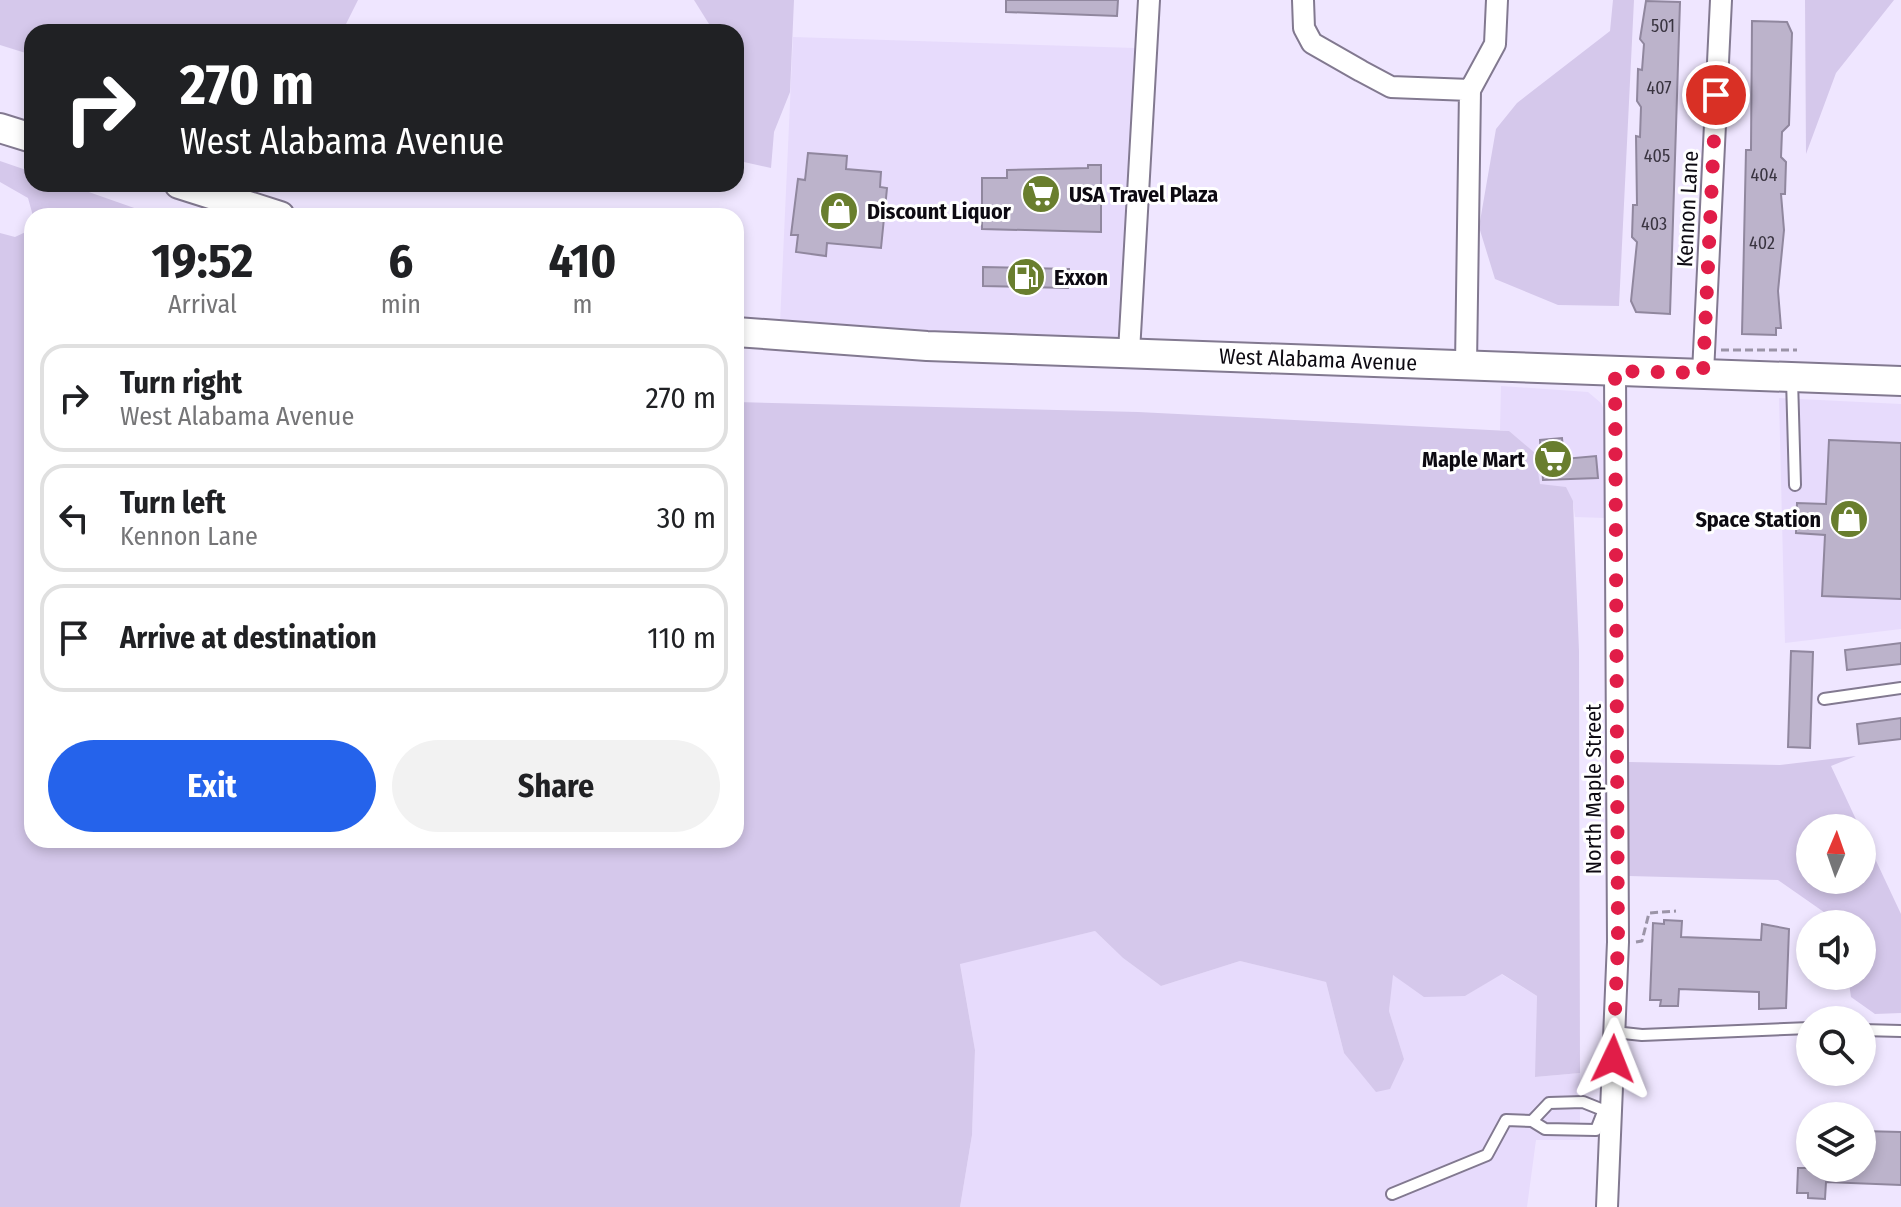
<!DOCTYPE html>
<html lang="en">
<head>
<meta charset="utf-8">
<style>
	body { margin:0; font-family:"Fira Sans Condensed",sans-serif; background:#f2f2f2; color:#202124; height:100vh; display:flex; flex-direction:column; font-size:30px; white-space:nowrap }
	* { box-sizing:border-box; margin:0 }
	p { font-size:26px; color:#757577 }
	.icon { flex:none; width:44px; height:44px; fill:none; stroke:currentColor; stroke-width:2; stroke-linecap:round; stroke-linejoin:round }
	.map { position:relative; flex:1; overflow:hidden }
	.drawer { position:absolute; left:24px; top:208px; width:720px; height:640px; display:flex; flex-direction:column; background:#fff; border-radius:24px; box-shadow:0 4px 12px #0003 }
	.drawer>* { flex:none }
	.top-card { position:absolute; left:24px; top:24px; width:720px; height:168px; border-radius:24px; box-shadow:0 4px 12px #0003; background:#202124; color:#fff; overflow:hidden }
	.needle { width:52px; rotate:2deg }
	.tools { position:absolute; left:1796px; top:814px; display:grid; gap:16px }
	.tools a { display:grid; place-items:center; width:80px; height:80px; border-radius:50%; background:#fff; box-shadow:0 4px 12px #0003; font-size:40px }
	.pin { position:absolute; display:grid; place-items:center; width:68px; height:68px; color:#fff; margin:-34px; border:4px solid #fff; border-radius:50%; box-shadow:0 2px 8px #0007 }
	.me { position:absolute; width:88px; margin:-44px; rotate:2deg; stroke-linejoin:round; filter:drop-shadow(0 0 6px #0008) }
	.turn { display:flex; align-items:center; gap:28px; height:168px; padding:0 24px; font-size:36px }
	.turn .icon { width:104px; height:104px; stroke-width:2.5 }
	.turn b { display:block; font-size:56px; line-height:68px }
	.eta { display:flex; justify-content:space-evenly; align-items:center; height:136px; text-align:center }
	.eta b { font-size:48px; font-weight:700; line-height:56px }
	.button { display:flex; gap:16px; margin-top:auto; padding:16px 24px }
	.button a { flex:1; height:92px; border-radius:48px; background:#2563eb; color:#fff; font-size:32px; font-weight:700; line-height:92px; text-align:center }
	.button a+a { background:#f2f2f2; color:#202124 }
	ul { padding:0; list-style:none }
	li { display:flex; align-items:center; gap:24px; height:108px; margin:0 16px 12px; padding:0 8px; border:4px solid #e0e0e0; border-radius:24px }
	li div { flex:1 }
	li b { display:block; font-size:30px }
	li em { font-style:normal }
	.map>svg:first-child { display:block }
	.built { fill:#e7dbfc }
	.green { fill:#d5c8eb }
	.building { fill:#bcb3cb; stroke:#90879e; stroke-width:2 }
	.lines { fill:none; stroke-linecap:round; stroke-linejoin:round }
	.lane-casing { stroke:#827990; stroke-width:14 }
	.street-casing { stroke:#827990; stroke-width:24 }
	.secondary-casing { stroke:#827990; stroke-width:32 }
	.path { stroke:#9b94a7; stroke-width:3; stroke-dasharray:8 4; stroke-linecap:butt }
	.lane { stroke:#fff; stroke-width:10 }
	.street { stroke:#fff; stroke-width:20 }
	.secondary { stroke:#fff; stroke-width:28 }
	.route { stroke:#e11d48; stroke-width:14; stroke-dasharray:0 25.2 }
	.labels { text-anchor:middle; stroke-width:6; stroke-linejoin:round; paint-order:stroke }
	.number-label { font-size:18px; fill:#393440 }
	.poi-label { font-size:22px; font-weight:bold; fill:#0d0a12; stroke:#fff; text-anchor:start }
	.street-label { font-size:22px; fill:#0d0a12; stroke:#fff }
</style>
</head>
<body>
<div class="map">
<svg width="1901" height="1207" viewBox="0 0 1901 1207">
	<rect width="100%" height="100%" fill="#efe6ff"/>
	<path class="built" d="M 793,37 L 1135,48 L 1135,112 L 1128,196 L 1123,324 L 1117,338 L 1109,343 L 780,323 Z
		M 1501,386 L 1588,392 L 1601,403 L 1604,410 L 1605,518 L 1575,517 L 1573,501 L 1540,484 L 1509,431 L 1500,430 Z
		M 1779,398 L 1901,404 L 1901,629 L 1785,643 Z
		M 1095,931 L 1123,958 L 1161,986 L 1240,961 L 1326,982 L 1344,1053 L 1404,1059 L 1389,1011 L 1392,975 L 1465,996 L 1501,974 L 1537,996 L 1536,1077 L 1580,1073 L 1580,1140 L 1536,1140 L 1527,1207 L 960,1207 L 972,1135 L 975,1050 L 960,963 Z"/>
	<path class="green" d="M 0,0 L 358,0 L 342,32 L 32,32 L 32,55 L 0,45 Z
		M 694,0 L 794,0 L 790,92 L 774,132 L 771,168 L 744,162 L 736,123 L 736,32 L 714,32 Z
		M 1613,0 L 1634,0 L 1619,306 L 1558,305 L 1495,279 L 1479,227 L 1496,129 L 1517,103 L 1610,31 Z
		M 1805,0 L 1894,0 L 1836,73 L 1806,154 Z
		M 0,161 L 32,172 L 32,184 L 66,184 L 157,216 L 33,216 L 28,198 L 0,182 Z
		M 32,229 L 32,840 L 736,840 L 736,402 L 1138,412 L 1509,431 L 1535,453 L 1540,484 L 1566,487 L 1573,501 L 1579,651 L 1580,1073 L 1535,1077 L 1537,996 L 1502,974 L 1465,996 L 1424,997 L 1393,975 L 1389,1011 L 1404,1059 L 1390,1089 L 1376,1092 L 1344,1053 L 1326,982 L 1240,961 L 1161,986 L 1123,958 L 1095,931 L 960,964 L 975,1050 L 972,1135 L 960,1207 L 0,1207 L 0,233 L 15,237 Z
		M 1856,756 L 1831,766 L 1860,828 L 1810,828 L 1810,880 L 1862,880 L 1862,831 L 1901,914 L 1901,1013 L 1875,1014 L 1851,997 L 1848,976 L 1862,976 L 1862,924 L 1841,924 L 1778,880 L 1629,876 L 1629,762 L 1780,765 Z"/>
	<path class="building" d="M 1006,0 L 1118,0 L 1117,16 L 1006,12 Z
		M 1646,1 L 1680,2 L 1670,314 L 1636,312 L 1631,301 L 1637,242 L 1632,237 L 1633,205 L 1637,205 L 1636,136 L 1640,137 L 1641,107 L 1637,101 L 1638,69 L 1642,70 L 1644,44 L 1640,39 Z
		M 1752,21 L 1787,22 L 1792,33 L 1789,125 L 1782,132 L 1781,157 L 1786,162 L 1785,194 L 1781,194 L 1784,230 L 1778,291 L 1781,328 L 1776,328 L 1776,335 L 1742,334 L 1746,150 L 1751,150 Z
		M 808,153 L 847,156 L 846,169 L 881,172 L 880,187 L 887,188 L 881,248 L 827,243 L 826,256 L 796,252 L 798,235 L 791,235 L 798,179 L 805,180 Z
		M 1088,165 L 1101,165 L 1101,232 L 982,229 L 982,178 L 1007,178 L 1007,170 L 1088,168 Z
		M 983,267 L 1069,269 L 1068,288 L 983,286 Z
		M 1562,438 L 1564,459 L 1596,456 L 1598,478 L 1543,480 L 1540,440 Z
		M 1829,440 L 1901,443 L 1901,599 L 1822,596 L 1825,535 L 1796,533 L 1797,503 L 1826,504 Z
		M 1901,643 L 1901,664 L 1847,670 L 1845,650 Z
		M 1791,651 L 1813,652 L 1810,748 L 1788,747 Z
		M 1901,718 L 1901,739 L 1859,744 L 1857,724 Z
		M 1664,920 L 1682,921 L 1681,937 L 1761,940 L 1762,924 L 1789,929 L 1786,1008 L 1759,1009 L 1759,992 L 1679,989 L 1678,1006 L 1660,1006 L 1661,1000 L 1650,1000 L 1653,923 L 1664,924 Z
		M 1862,1131 L 1901,1132 L 1901,1185 L 1826,1182 L 1825,1199 L 1808,1198 L 1808,1193 L 1797,1193 L 1798,1168 L 1862,1168 Z"/>
	<g class="lines">
		<g class="lane-casing">
			<path id="lane" d="M 1792,379 L 1795,485
				M 1824,699 L 1901,688
				M 1862,1030 L 1901,1031
				M 1614,1032 L 1642,1035 L 1810,1028
				M 1532,1121 L 1549,1103 L 1583,1102 L 1608,1112
				M 1392,1194 L 1487,1155 L 1506,1120 L 1532,1121 L 1545,1129 L 1596,1130 L 1603,1112"/>
		</g>
		<g class="street-casing">
			<path id="street" d="M 1303,0 L 1304,28 L 1312,43 L 1361,71 L 1391,87 L 1470,90
				M 1129,352 L 1149,0
				M 1466,365 L 1470,90 L 1495,44 L 1497,0
				M 1703,373 L 1721,0
				M 1607,1207 L 1618,942 L 1615,371"/>
		</g>
		<g class="secondary-casing">
			<path id="secondary" d="M 0,128 L 32,138
				M 179,184 L 280,216
				M 736,332 L 927,346 L 1901,381"/>
		</g>
		<path class="path" d="M 1721,350 L 1797,350
			M 1636,942 L 1642,941 L 1649,913 L 1676,911"/>
		<use href="#lane" class="lane"/>
		<use href="#street" class="street"/>
		<use href="#secondary" class="secondary"/>
	</g>
	<g class="lines">
		<path class="route" d="M 1613,1059 L 1618,942 L 1615,371 L 1703,373 L 1716,95"/>
	</g>
	<defs>
		<g id="supermarket-disc" transform="scale(2)"><circle r="9.5" fill="#697e2e" stroke="#fff"/><path d="M-6-5.5h2.5l.6 2H6L4.5 2H-2.5L-4.4-4H-6ZM-1.5 3.2a1.3 1.3 0 1 0 .1 0ZM3 3.2a1.3 1.3 0 1 0 .1 0Z" fill="#fff"/></g>
		<g id="shop-disc" transform="scale(2)"><circle r="9.5" fill="#697e2e" stroke="#fff"/><path d="M-5-2.5h2.3a2.7 3.5 0 0 1 5.4 0H5L5.5 6h-11ZM-1.5-2.5h3a1.5 2.3 0 0 0-3 0Z" fill="#fff"/></g>
		<g id="fuel-disc" transform="scale(2)"><circle r="9.5" fill="#697e2e" stroke="#fff"/><path d="M-5.5-6h7V0h2V4h1.3V-2.5L3-4.5l.8-.8L6-3V5H2.5V1h-1V6h-7ZM-4.2-4.7v3.2H.2V-4.7Z" fill="#fff"/></g>
	</defs>
	<g fill-rule="evenodd">
		<use href="#supermarket-disc" x="1041" y="194"/>
		<use href="#shop-disc" x="839" y="211"/>
		<use href="#fuel-disc" x="1026" y="277"/>
		<use href="#supermarket-disc" x="1553" y="459"/>
		<use href="#shop-disc" x="1849" y="519"/>
	</g>
	<g class="labels">
		<g class="number-label">
			<text x="1663" y="32">501</text>
			<text x="1659" y="94">407</text>
			<text x="1657" y="162">405</text>
			<text x="1764" y="181">404</text>
			<text x="1654" y="230">403</text>
			<text x="1762" y="249">402</text>
		</g>
		<g class="poi-label">
			<text x="1069" y="202">USA Travel Plaza</text>
			<text x="867" y="219">Discount Liquor</text>
			<text x="1054" y="285">Exxon</text>
			<text x="1525" y="467" text-anchor="end">Maple Mart</text>
			<text x="1821" y="527" text-anchor="end">Space Station</text>
		</g>
		<g class="street-label">
			<text transform="translate(1687 209) rotate(-87)" y="8">Kennon Lane</text>
			<text transform="translate(1318 359) rotate(2)" y="8">West Alabama Avenue</text>
			<text transform="translate(1593 789) rotate(-90)" y="8">North Maple Street</text>
		</g>
	</g>
</svg>
<div class="tools">
<a><svg class="needle" viewBox="-14 -14 28 28"><path d="M0-13l5 13h-10z" fill="#e53935"/><path d="M0 13l5-13h-10z" fill="#757577"/></svg></a>
<a><svg class="icon" aria-label="sound" viewBox="0 0 24 24"><path d="M4 9h4l5-4v14l-5-4H4zM17 9q2 3 0 6"/></svg></a>
<a><svg class="icon" aria-label="search" viewBox="0 0 24 24"><circle cx="10" cy="10" r="6"/><path d="M15 15l6 6"/></svg></a>
<a><svg class="icon" aria-label="layers" viewBox="0 0 24 24"><path d="M12 4l9 5-9 5-9-5zM3 14l9 5 9-5"/></svg></a>
</div>
<div class="pin" style="left:1716px;top:95px;background:#d93025"><svg class="icon" aria-label="arrive" viewBox="0 0 24 24"><path d="M6 21V4h12l-3 4 3 4H6"/></svg></div>
<svg class="me" style="left:1613px;top:1059px" viewBox="-20 -20 40 40"><path d="M0-17L14 15 0 8-14 15z" fill="#e11d48" stroke="#fff" stroke-width="4"/></svg>
<div class="top-card">
<div class="turn"><svg class="icon" aria-label="right" viewBox="0 0 24 24"><path d="M7 20v-9h11M14 6l5 5-5 5"/></svg><div><b>270 m</b>West Alabama Avenue</div></div>
</div>
<section class="drawer">
<div class="eta">
<div><b>19:52</b><p>Arrival</p></div>
<div><b>6</b><p>min</p></div>
<div><b>410</b><p>m</p></div>
</div>
<ul>
<li><svg class="icon" aria-label="right" viewBox="0 0 24 24"><path d="M7 20v-9h11M14 6l5 5-5 5"/></svg><div><b>Turn right</b><p>West Alabama Avenue</p></div><em>270 m</em></li>
<li><svg class="icon" aria-label="left" viewBox="0 0 24 24"><path d="M17 20v-9H6M10 6l-5 5 5 5"/></svg><div><b>Turn left</b><p>Kennon Lane</p></div><em>30 m</em></li>
<li><svg class="icon" aria-label="arrive" viewBox="0 0 24 24"><path d="M6 21V4h12l-3 4 3 4H6"/></svg><div><b>Arrive at destination</b></div><em>110 m</em></li>
</ul>
<div class="button"><a>Exit</a><a>Share</a></div>
</section>
</div>
</body>
</html>
